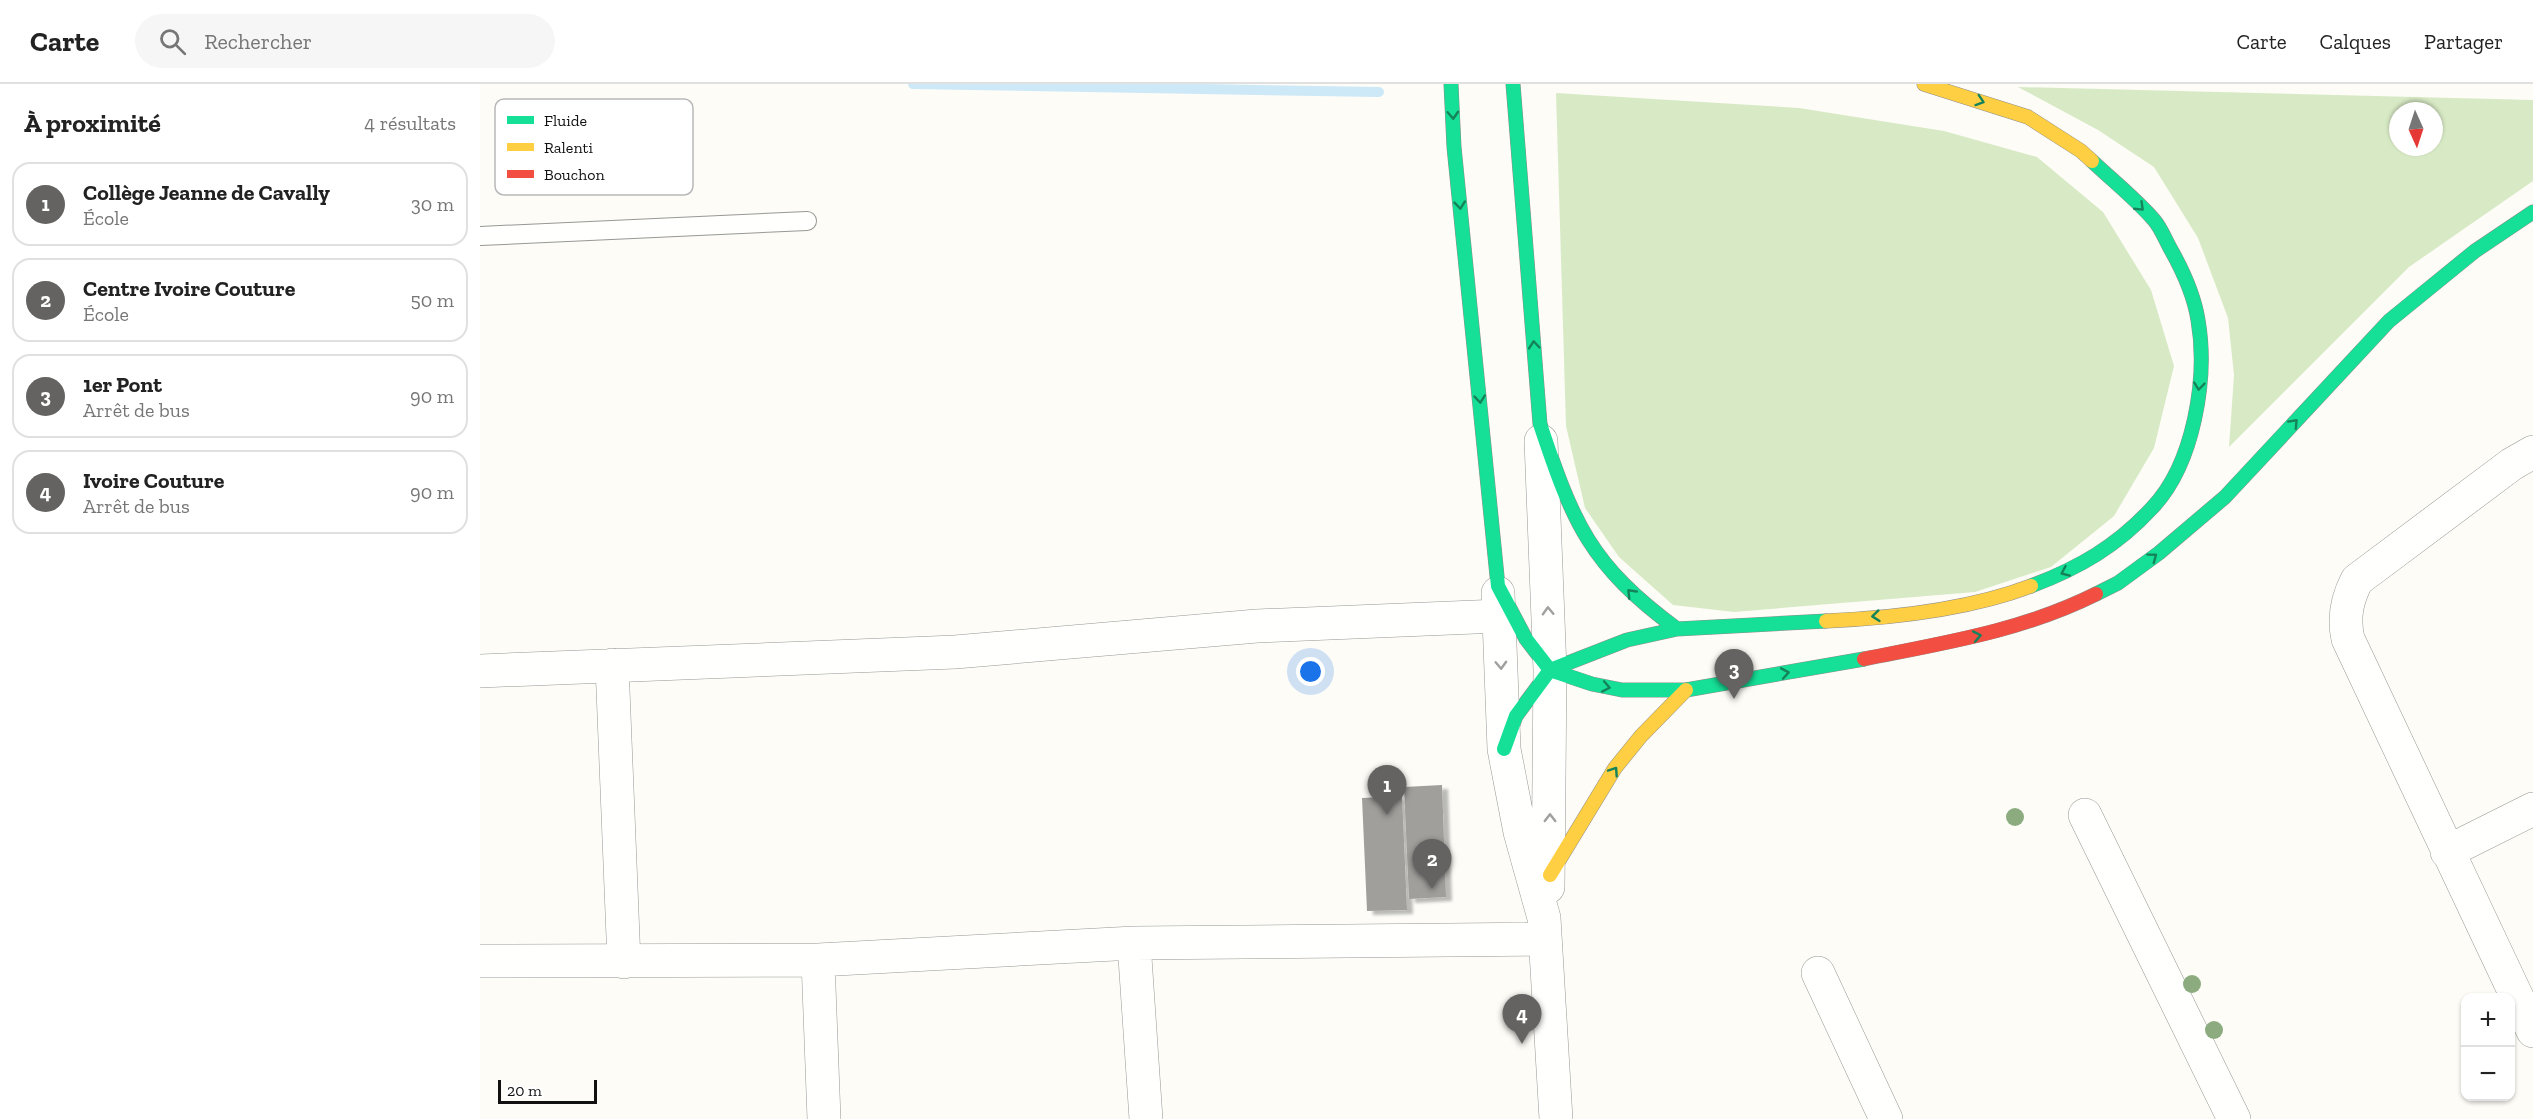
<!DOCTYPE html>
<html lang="fr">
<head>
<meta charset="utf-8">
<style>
	:root { --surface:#fff; --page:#f6f6f6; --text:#222; --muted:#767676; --line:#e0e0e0; --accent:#646362 }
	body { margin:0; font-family:"Zilla Slab",serif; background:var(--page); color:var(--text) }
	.controls { position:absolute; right:18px; bottom:18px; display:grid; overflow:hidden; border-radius:12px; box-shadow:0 2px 4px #0004 }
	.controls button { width:54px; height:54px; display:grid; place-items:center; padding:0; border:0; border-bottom:2px solid var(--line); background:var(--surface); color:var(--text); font:30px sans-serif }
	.compass { position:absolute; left:1909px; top:18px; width:54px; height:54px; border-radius:50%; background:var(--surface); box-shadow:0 2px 4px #0004; rotate:177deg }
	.scale { position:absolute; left:18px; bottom:15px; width:99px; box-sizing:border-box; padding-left:6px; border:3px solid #111; border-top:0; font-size:16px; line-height:21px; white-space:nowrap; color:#111; -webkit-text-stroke:4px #fff; paint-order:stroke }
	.you { position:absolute; left:831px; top:588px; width:21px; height:21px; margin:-15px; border:4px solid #fff; border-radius:50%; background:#1a73e8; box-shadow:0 0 0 9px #1a73e833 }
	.badge { display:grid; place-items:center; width:39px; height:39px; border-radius:50%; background:var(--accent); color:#fff; font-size:20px; font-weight:700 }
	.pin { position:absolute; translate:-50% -50px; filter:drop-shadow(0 2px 3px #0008) }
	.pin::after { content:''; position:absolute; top:32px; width:21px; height:18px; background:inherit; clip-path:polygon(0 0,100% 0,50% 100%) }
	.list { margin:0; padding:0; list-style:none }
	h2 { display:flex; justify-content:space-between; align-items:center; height:78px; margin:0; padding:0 24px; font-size:26px }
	h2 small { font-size:20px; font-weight:400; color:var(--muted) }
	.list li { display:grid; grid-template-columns:39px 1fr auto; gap:18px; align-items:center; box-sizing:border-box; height:84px; margin:0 12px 12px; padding:0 12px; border:2px solid var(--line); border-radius:18px }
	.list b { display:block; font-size:22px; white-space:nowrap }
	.list p { margin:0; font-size:20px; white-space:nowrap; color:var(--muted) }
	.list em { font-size:20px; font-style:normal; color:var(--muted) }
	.icon { flex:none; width:33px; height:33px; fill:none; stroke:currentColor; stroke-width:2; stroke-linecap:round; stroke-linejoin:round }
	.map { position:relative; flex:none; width:2053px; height:1035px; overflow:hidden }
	header { display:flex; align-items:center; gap:36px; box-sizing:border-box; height:84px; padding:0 30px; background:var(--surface); border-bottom:2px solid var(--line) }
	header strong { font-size:28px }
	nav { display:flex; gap:33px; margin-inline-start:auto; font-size:21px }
	.search { width:420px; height:54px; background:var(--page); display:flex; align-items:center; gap:15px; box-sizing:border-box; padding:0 21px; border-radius:33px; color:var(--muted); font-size:22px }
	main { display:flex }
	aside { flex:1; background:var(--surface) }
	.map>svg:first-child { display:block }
</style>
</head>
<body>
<header>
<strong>Carte</strong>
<div class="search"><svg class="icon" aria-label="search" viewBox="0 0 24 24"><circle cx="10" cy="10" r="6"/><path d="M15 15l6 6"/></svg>Rechercher</div>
<nav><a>Carte</a><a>Calques</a><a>Partager</a></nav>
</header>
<main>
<aside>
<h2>À proximité<small>4 résultats</small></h2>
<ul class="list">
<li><span class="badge">1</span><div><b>Collège Jeanne de Cavally</b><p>École</p></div><em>30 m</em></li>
<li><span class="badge">2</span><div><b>Centre Ivoire Couture</b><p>École</p></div><em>50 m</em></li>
<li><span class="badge">3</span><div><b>1er Pont</b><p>Arrêt de bus</p></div><em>90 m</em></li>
<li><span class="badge">4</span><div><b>Ivoire Couture</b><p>Arrêt de bus</p></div><em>90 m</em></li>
</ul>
</aside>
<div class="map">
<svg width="2053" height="1035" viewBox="0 0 2053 1035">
	<defs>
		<filter id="shadow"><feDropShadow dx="6" dy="4" stdDeviation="1.5" flood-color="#0004"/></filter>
	</defs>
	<rect width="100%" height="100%" fill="#fdfcf7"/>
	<path fill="#d8eac5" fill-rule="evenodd" d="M1538,3L2053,16V97L1929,183L1749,363L1754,291L1748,234L1718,154L1674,83L1618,46ZM1918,27H1954V63H1918Z
		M1076,9L1319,24L1464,47L1557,73L1623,128L1671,206L1694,282L1674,364L1634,432L1571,483L1495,508L1254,528L1193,521L1139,473L1105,424L1086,342Z"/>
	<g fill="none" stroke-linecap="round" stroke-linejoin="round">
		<path stroke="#cde8f7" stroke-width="10" d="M433,0L899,8"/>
	</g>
	<path fill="#a19f9c" filter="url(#shadow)" d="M962,701L966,813L929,815L924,703Z
		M922,712L927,826L887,827L882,714Z"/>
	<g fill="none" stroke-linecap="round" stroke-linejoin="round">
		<defs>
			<path id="lane" d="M0,152L327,137"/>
			<path id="street" d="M1061,357L1070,586L1068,803
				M2053,368L2032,380L1877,496C1867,515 1863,533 1868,555L2053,947
				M1018,509L1024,665L1040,748L1064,834L1076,1035
				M132,581L144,878
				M0,587L475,568L777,542L1019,532
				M1605,731L1754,1035
				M1967,768L2053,725
				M654,859L666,1035
				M338,876L344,1035
				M0,877L338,876L654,859L1065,855
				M1338,889L1406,1035"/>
			<path id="fast" d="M971,0L974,63L1018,502
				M1033,0L1060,340
				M1060,340C1093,439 1110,481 1197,545
				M1018,502L1046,555L1070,586L1112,600L1142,606H1206L1384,575
				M1551,502C1599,484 1637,462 1672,424C1714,380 1728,294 1718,236C1714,211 1702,185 1690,164C1685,155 1681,144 1674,136C1656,115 1632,96 1612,77
				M1616,510L1638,499L1679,469L1745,413L1909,237L1995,167L2053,128
				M1024,665L1036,632L1070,586L1147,556L1197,545L1346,537"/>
			<path id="slow" d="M1444,0L1548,33L1601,67L1612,77
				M1346,537C1413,534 1488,526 1551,502
				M1070,791L1135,684L1161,652L1206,606"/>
			<path id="jam" d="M1384,575C1463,559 1542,547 1616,510"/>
		</defs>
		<use href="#lane" stroke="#979795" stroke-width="20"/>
		<use href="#street" stroke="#979795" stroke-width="34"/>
		<use href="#fast" stroke="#8e8d8b" stroke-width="15"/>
		<use href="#slow" stroke="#8e8d8b" stroke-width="15"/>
		<use href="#jam" stroke="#8e8d8b" stroke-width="15"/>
		<use href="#lane" stroke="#fffffe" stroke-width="18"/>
		<use href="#street" stroke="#fffffe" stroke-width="33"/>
		<use href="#fast" stroke="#16e098" stroke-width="14"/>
		<use href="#slow" stroke="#ffcf43" stroke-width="14"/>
		<use href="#jam" stroke="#f24e42" stroke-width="14"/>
	</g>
	<g fill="#8cac80">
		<circle cx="1535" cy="733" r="9"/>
		<circle cx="1712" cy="900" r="9"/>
		<circle cx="1734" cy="946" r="9"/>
	</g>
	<defs><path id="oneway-chevron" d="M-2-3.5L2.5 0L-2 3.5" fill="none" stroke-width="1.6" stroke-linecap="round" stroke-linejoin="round" transform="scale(1.5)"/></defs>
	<g stroke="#14835b">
		<use href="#oneway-chevron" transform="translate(1500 17) rotate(18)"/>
		<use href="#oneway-chevron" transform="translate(973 31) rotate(87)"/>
		<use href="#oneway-chevron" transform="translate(980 121) rotate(84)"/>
		<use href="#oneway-chevron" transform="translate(1660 123) rotate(44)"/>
		<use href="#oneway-chevron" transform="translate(1054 261) rotate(-95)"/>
		<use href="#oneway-chevron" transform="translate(1719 302) rotate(96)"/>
		<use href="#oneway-chevron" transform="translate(1000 315) rotate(84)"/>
		<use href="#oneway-chevron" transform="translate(1814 339) rotate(-47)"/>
		<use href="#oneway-chevron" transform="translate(1673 473) rotate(-37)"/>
		<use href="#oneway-chevron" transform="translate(1585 488) rotate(156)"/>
		<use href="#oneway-chevron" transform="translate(1151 509) rotate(-134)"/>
		<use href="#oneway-chevron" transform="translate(1396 532) rotate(174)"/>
		<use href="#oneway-chevron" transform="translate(1497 552) rotate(-11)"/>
		<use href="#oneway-chevron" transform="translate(1305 589) rotate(-10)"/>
		<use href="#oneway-chevron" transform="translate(1126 603) rotate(11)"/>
		<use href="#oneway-chevron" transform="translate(1134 687) rotate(-56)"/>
	</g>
	<g stroke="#a0a09f">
		<use href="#oneway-chevron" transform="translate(1068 527) rotate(-92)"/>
		<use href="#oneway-chevron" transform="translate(1021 581) rotate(88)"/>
		<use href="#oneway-chevron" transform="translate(1070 734) rotate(-90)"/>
	</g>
	<rect x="15" y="15" width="198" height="96" rx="9" fill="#fff" stroke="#b8b8b8" stroke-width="1.5"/>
	<rect x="27" y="32" width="27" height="8" fill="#16e098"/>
	<rect x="27" y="59" width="27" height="8" fill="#ffcf43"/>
	<rect x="27" y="86" width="27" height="8" fill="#f24e42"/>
	<g font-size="16" fill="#111">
		<text x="64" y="42">Fluide</text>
		<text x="64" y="69">Ralenti</text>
		<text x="64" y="96">Bouchon</text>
	</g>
</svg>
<div class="controls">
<button>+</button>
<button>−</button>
</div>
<svg class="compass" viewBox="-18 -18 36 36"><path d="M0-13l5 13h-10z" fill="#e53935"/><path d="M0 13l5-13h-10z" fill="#767676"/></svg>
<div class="scale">20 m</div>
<div class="you"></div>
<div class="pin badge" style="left:907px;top:731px">1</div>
<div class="pin badge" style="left:952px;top:805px">2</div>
<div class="pin badge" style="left:1254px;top:615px">3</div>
<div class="pin badge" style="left:1042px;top:960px">4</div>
</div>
</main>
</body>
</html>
